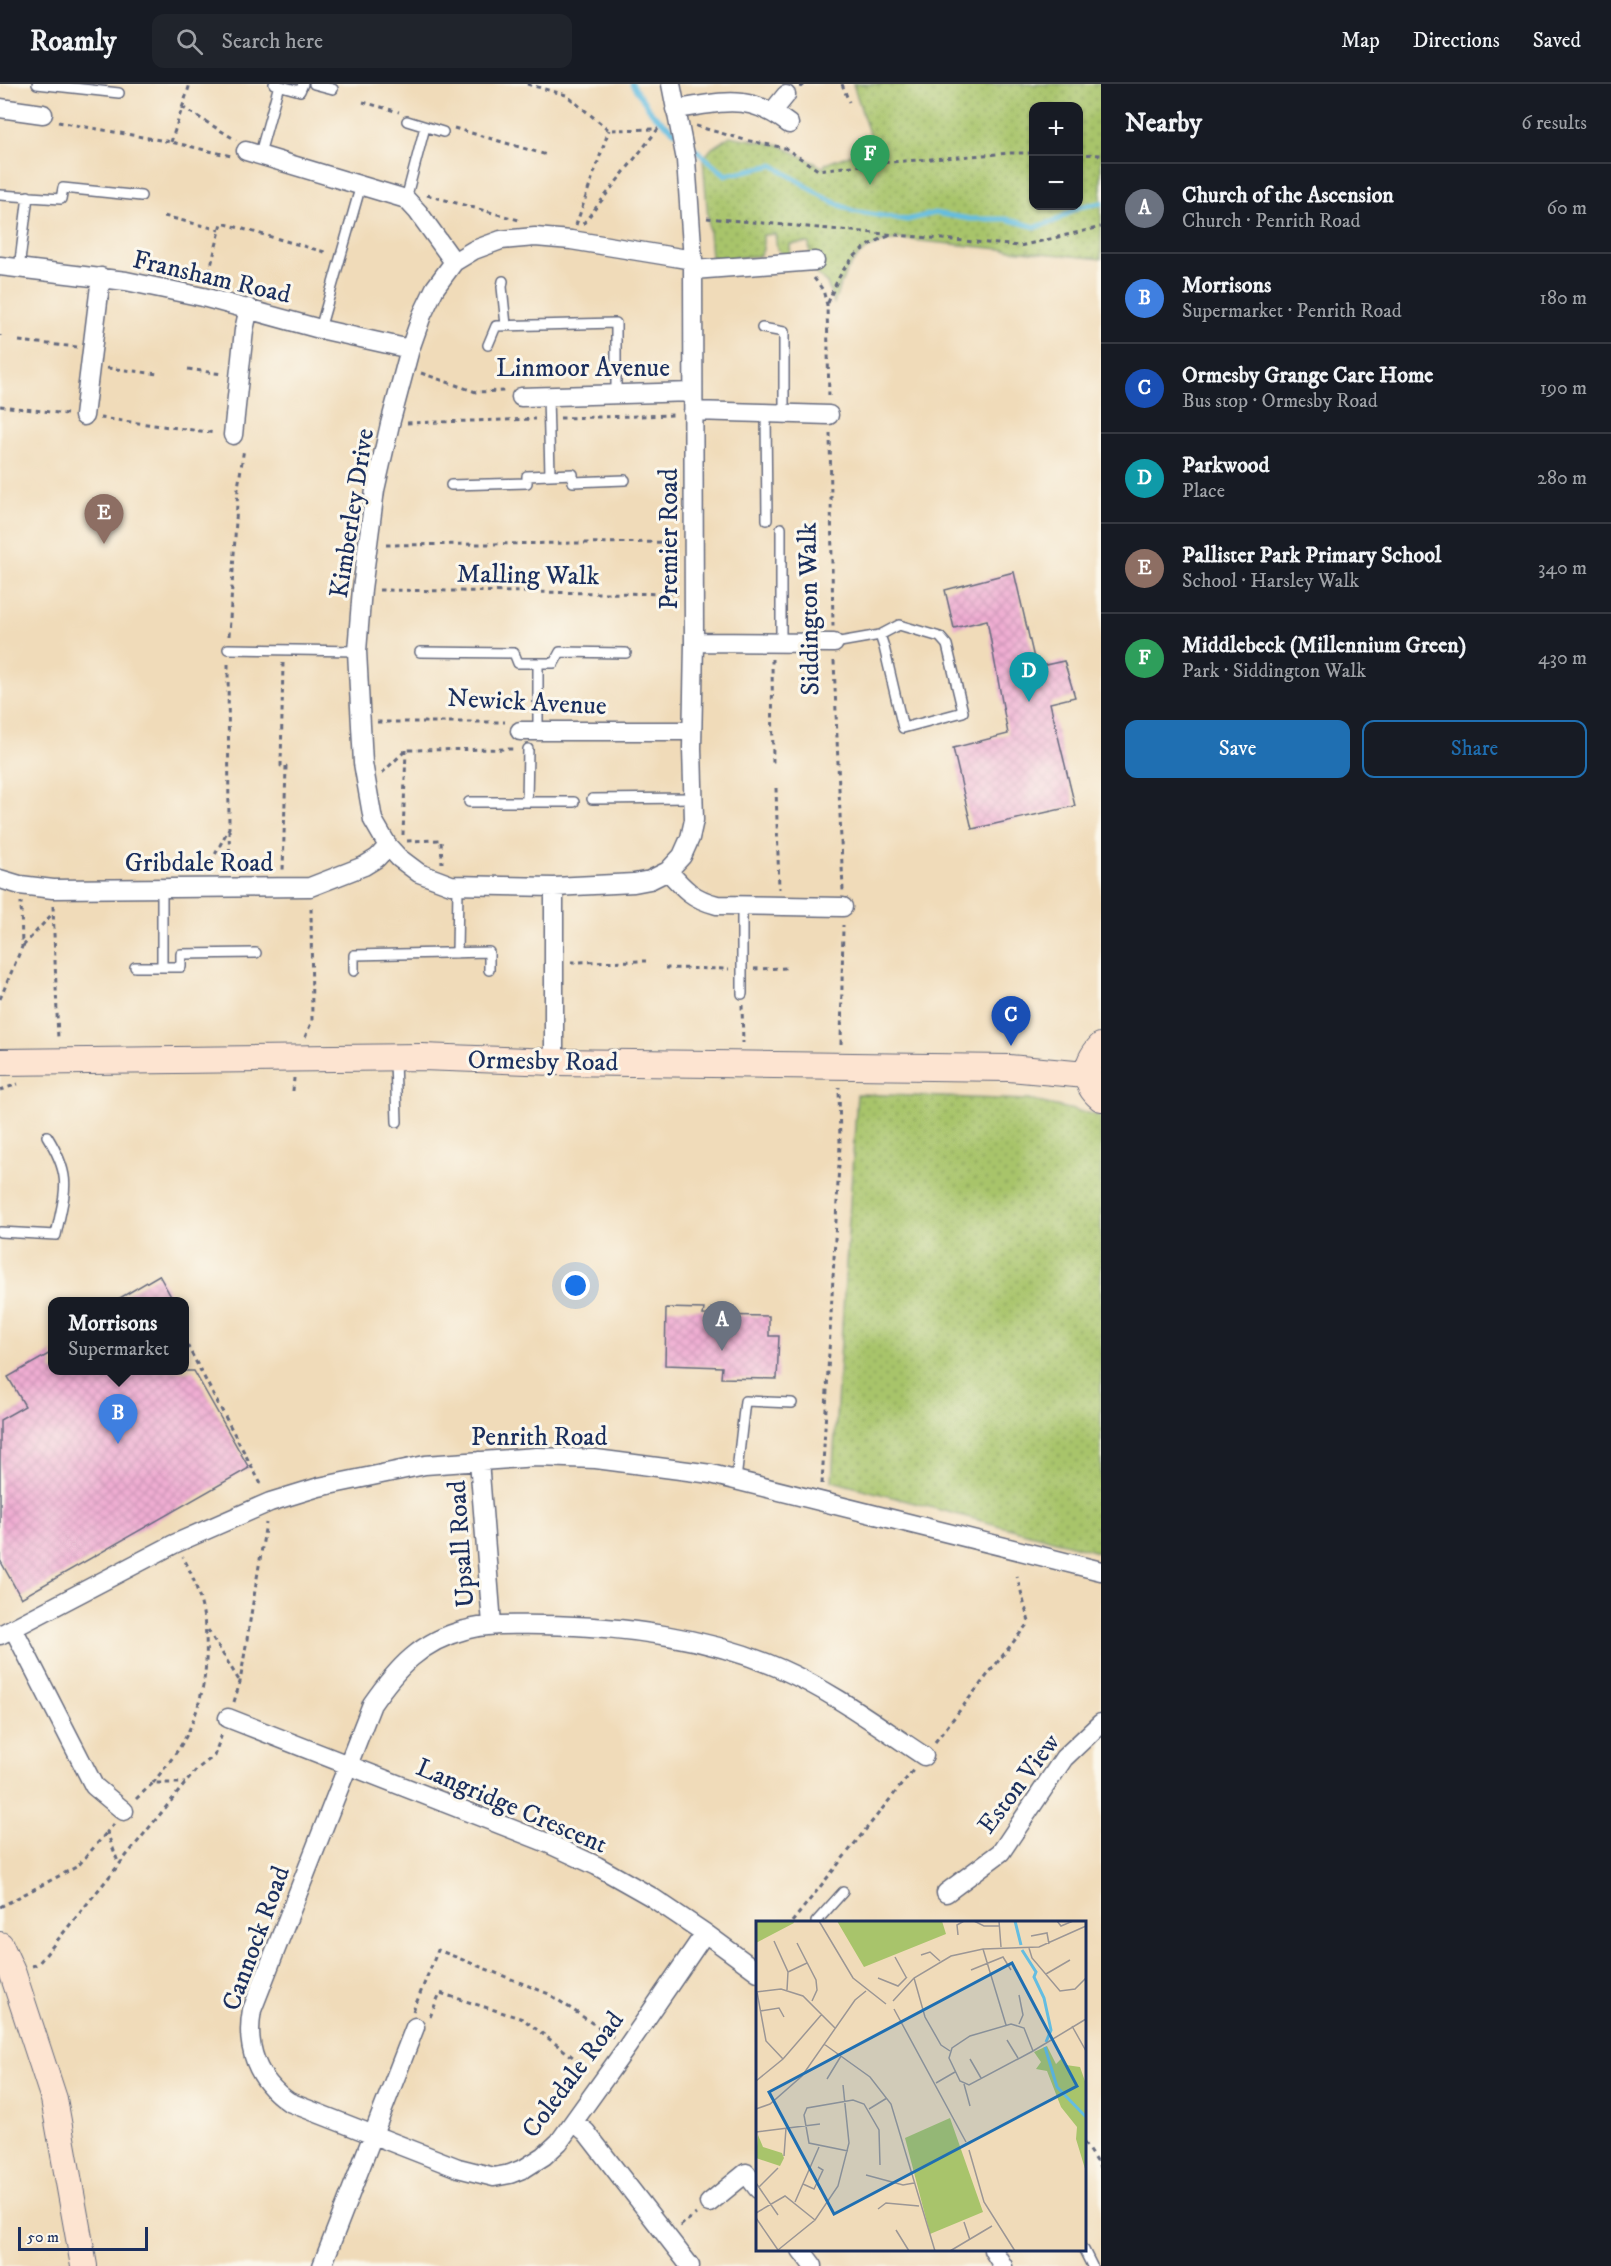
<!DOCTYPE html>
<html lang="en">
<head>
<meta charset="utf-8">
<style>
	:root { --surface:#171b24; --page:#20242c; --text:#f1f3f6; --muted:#9ea1a6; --line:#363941; --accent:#1f6fb2 }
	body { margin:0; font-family:"IM FELL DW Pica",serif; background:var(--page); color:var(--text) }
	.controls { position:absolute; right:18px; top:18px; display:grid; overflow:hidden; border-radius:12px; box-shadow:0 2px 4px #0004 }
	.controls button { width:54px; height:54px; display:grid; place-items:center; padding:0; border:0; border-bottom:2px solid var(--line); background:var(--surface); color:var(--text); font:30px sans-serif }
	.scale { position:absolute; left:18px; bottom:15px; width:130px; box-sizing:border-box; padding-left:6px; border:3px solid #1b2f5e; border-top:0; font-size:16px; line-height:21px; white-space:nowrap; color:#1b2f5e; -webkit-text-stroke:4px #fbf7ec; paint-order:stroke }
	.you { position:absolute; left:576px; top:1202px; width:21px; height:21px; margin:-15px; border:4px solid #fff; border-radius:50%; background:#1a73e8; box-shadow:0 0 0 9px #1a73e833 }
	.badge { display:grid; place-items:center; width:39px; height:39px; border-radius:50%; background:var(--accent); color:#fff; font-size:20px; font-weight:700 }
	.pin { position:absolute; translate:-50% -50px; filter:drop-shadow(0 2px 3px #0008) }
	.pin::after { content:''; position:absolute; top:32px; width:21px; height:18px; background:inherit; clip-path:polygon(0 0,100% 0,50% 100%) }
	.popup { position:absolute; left:48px; top:1213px; width:141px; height:78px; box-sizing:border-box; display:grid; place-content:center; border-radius:12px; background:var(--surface); filter:drop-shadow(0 2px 4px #0005); font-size:20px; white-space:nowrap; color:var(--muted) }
	.popup b { font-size:22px; color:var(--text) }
	.popup::after { content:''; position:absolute; left:50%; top:100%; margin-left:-12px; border:12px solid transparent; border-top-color:var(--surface) }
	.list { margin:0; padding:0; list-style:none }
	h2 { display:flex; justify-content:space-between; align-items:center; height:78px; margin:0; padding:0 24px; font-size:26px }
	h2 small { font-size:20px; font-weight:400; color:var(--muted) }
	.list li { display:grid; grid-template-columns:39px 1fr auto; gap:18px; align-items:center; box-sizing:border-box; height:90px; padding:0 24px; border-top:2px solid var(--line) }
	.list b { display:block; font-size:22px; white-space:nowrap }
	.list p { margin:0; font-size:20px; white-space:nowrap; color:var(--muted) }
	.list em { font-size:20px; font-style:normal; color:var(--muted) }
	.actions { display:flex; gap:12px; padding:18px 24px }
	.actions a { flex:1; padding:14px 0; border:2px solid var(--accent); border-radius:12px; text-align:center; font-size:21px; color:var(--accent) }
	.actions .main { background:var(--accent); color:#fff }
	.icon { flex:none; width:33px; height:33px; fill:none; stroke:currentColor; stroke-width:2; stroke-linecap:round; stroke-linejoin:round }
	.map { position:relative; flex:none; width:1101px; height:2182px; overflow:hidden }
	header { display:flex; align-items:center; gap:36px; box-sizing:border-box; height:84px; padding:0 30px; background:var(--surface); border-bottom:2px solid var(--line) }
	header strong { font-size:28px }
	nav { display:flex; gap:33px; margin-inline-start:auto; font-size:21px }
	.search { width:420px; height:54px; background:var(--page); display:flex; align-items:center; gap:15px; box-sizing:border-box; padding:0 21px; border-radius:12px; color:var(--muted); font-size:22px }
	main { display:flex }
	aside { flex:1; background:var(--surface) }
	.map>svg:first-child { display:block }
</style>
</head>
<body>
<header>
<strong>Roamly</strong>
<div class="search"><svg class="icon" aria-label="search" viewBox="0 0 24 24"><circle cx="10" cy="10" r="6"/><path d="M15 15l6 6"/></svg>Search here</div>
<nav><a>Map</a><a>Directions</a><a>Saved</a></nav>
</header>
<main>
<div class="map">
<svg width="1101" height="2182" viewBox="0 0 1101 2182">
	<defs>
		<pattern id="park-dots" width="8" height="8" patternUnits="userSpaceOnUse" patternTransform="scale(1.5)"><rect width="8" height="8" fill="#a8c46b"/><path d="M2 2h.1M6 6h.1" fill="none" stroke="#88a05b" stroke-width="1.8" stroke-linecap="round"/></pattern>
		<pattern id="building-cross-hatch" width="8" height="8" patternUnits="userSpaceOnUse" patternTransform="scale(1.5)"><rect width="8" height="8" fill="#efadd2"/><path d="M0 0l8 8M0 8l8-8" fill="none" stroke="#cc95b7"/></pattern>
	</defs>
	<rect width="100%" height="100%" fill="#fbf7ec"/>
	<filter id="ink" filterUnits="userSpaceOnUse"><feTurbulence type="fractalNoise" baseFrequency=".0167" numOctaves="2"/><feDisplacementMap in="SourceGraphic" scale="12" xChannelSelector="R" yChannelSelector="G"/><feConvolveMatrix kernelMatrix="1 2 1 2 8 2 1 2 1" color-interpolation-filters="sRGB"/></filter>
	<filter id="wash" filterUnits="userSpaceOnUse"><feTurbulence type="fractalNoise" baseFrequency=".008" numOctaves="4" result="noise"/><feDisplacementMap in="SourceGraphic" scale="24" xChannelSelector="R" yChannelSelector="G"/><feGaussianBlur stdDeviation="1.35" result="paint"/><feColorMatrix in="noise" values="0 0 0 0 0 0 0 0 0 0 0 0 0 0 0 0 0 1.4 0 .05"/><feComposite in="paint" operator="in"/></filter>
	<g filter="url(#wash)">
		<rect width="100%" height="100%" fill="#f0dbb9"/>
		<path fill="url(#park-dots)" stroke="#627a64" stroke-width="1.5" fill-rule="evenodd" d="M853,0H1101V175L901,155C860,158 845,182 834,219L827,199L812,185L822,184L821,171L810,172L809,159L790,160L791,173L782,170L777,165L775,150L763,151V166L759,172L718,175L711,172L703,75L712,64L730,52L780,61L824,84L825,80L873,62ZM1034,22H1078V122H1034Z
			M857,1010L1029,1016L1101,1032V1469L832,1397Z"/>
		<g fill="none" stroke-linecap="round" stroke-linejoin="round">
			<path stroke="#64bde1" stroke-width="5" d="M632,0L652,29L675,48
				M689,60L726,91L773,81L827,115L853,127L907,136L935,129L970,135H1006L1036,143L1055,137L1079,123L1101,119"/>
		</g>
		<g id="blocks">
			<path fill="url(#building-cross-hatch)" d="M1014,488L1036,583L1064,577L1075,613L1050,619L1075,722L972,745L953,664L1008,650L987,536L954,544L945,506Z
				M159,1191L174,1218H113Z
				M666,1224L704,1225L703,1231L769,1232V1252H779L777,1295L721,1294L722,1283L665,1281Z
				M52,1268V1287H194L249,1384L21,1514L0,1476V1336L25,1322L8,1293Z"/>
		</g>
	</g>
	<g filter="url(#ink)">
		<use href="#blocks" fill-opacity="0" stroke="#666b7e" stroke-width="1.5"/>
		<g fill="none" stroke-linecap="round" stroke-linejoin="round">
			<defs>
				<path id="lane" d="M37,0L119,9
					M274,0L300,7L303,0
					M314,0L333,5
					M407,37L443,48
					M259,73L279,1
					M0,111L61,115L63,104L141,112
					M406,115L425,43
					M19,185L28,112
					M503,197L502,203L506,241
					M762,244L784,248V329
					M320,245L361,101
					M488,261L496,242L616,239V310
					M548,312L550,391
					M766,330L767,436
					M451,401L527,399V392L573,390V398L625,396
					M781,444V558
					M834,559L880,551L899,541L940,553L947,561L963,628L903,644L884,563L880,551
					M228,565L357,567
					M420,568L514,569L518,579H554L560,568L626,569
					M538,579V647
					M592,715L693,714
					M469,718H574
					M527,718L528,665
					M162,804V882
					M742,821V910
					M457,869L458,802
					M135,883H181V870L256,869
					M354,887V871L489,868V886
					M395,976L397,1038
					M0,1148L56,1151C65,1106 73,1094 47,1052
					M736,1396L745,1317L792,1319
					M816,1838L843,1808
					M1084,2166L1092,2182"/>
				<path id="street" d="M671,0L686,76L693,176L694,558L692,664L694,736L690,754L682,772L668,787L650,796L634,799L554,803L451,801L419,789L399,774L388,762L373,736L363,679L357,567L362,505L375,406L390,340L410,265L422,231L435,204L454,178L474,166L501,156L535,153L571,156L693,176
					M0,24L43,30
					M675,25C722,19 748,8 789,40
					M773,27L786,11
					M246,67L406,115L418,128L454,178
					M0,182L126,197L203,213L320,245L410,265
					M693,186L815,177
					M521,313L693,308
					M693,327L829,331
					M84,332L101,193
					M233,351L244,246L249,224
					M694,558L834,559
					M520,647H692
					M668,787C684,805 693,815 717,821L843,823
					M0,795L20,801L53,805L310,803L364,782L377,774L388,762
					M554,978V803
					M479,1377L492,1540
					M13,1544L94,1702L124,1727
					M0,1551L174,1460L270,1418L319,1403L425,1381L537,1373L596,1375L711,1390L1101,1487
					M228,1634L545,1758L597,1782L650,1812L705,1849L758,1888
					M946,1809L1001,1768L1064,1674L1101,1639
					M705,1849L627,1963L559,2058L544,2072L525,2084L510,2090L494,2093L458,2084L289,2018C257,1996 245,1963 252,1926L372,1620C397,1584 421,1557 465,1546C490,1539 516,1541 541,1541C623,1542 706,1552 781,1585C833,1608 877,1641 924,1672
					M574,2038L586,2048L690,2182
					M709,2119L746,2089L758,2105
					M801,2166L813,2182
					M993,2166L1003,2182
					M322,2182L415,1943"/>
				<path id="secondary" d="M1101,962C1085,979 1082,999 1101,1014
					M0,978L422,973L554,978L1009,984L1086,991
					M0,1861L13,1890L54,2015L84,2182"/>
			</defs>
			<use href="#lane" stroke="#666b7e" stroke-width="12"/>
			<use href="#street" stroke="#666b7e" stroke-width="21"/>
			<use href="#secondary" stroke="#666b7e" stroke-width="28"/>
			<path stroke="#666b7e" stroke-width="3" stroke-dasharray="4.5 4.5" stroke-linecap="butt" d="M527,0L566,11L609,46L658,45
				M842,0L849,18
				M800,3L807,0
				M363,18L399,28
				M182,23L236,56
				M58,38L171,58L231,72
				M696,42L745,56L785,64L818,86L878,79L1011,69H1034
				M454,44L547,71
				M171,58L190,0
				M1078,70L1101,71
				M427,111L519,136
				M164,132L220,146
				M707,134L1020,162L1101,143
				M583,140L658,45
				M576,141L609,46
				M814,194L823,206L827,221L829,315
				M207,197L222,139L328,169
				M828,219C841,183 854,164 892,151
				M0,252V251
				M19,257L77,263
				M107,284L159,290
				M188,285L222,290
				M421,289L476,308L504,307
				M0,322L67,330
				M100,334L216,349
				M560,334L676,331
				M407,339L535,335
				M830,349L833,543
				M386,461L676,458
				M379,506L678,510
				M229,552L238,404L244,364
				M772,575L773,682
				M834,577L843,807
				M283,579L281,682H286L283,787
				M377,638H505
				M382,689L406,666L516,665
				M776,704L779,805
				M229,746L230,787
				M403,751L406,666
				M407,757L441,756L442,779
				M207,786L229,744L228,576
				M53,822L58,956
				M23,862L53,829
				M571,878L646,877
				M665,884L729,885
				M754,885L786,884
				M0,915L22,863L21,818
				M742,921L743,959
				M305,953L312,937L311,821
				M841,960L843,841
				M0,1006L18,1000
				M293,1007L294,994
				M187,1261L262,1402
				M822,1400L840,1061L839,1003
				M208,1546L240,1598
				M234,1618L240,1598L266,1439
				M935,1658L1029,1538L1017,1492
				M153,1699C165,1683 181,1665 189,1646C214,1591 212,1526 183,1473
				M136,1715L153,1699H185
				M114,1740L107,1748L118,1778
				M0,1823L78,1782L107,1748
				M792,1838L914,1685
				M32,1882L38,1880L197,1685L214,1672L222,1650
				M413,1927L438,1866L549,1910L613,1953
				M430,1933L440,1909L523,1935L590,1986
				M1084,2059L1101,2085
				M680,2142L696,2130"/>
			<use href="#lane" stroke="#fff" stroke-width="9"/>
			<use href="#street" stroke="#fff" stroke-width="18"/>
			<use href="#secondary" stroke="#fde4d1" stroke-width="26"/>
		</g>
	</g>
	<g text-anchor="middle" stroke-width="6" stroke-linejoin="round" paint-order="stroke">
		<g font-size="26" fill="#1b2f5e" stroke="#fbf7ec">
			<text transform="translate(212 192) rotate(13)" y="9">Fransham Road</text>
			<text x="583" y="292">Linmoor Avenue</text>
			<text transform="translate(351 429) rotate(-81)" y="9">Kimberley Drive</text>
			<text transform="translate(668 455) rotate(-90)" y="9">Premier Road</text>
			<text transform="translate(528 490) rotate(1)" y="9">Malling Walk</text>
			<text transform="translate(808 525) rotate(-91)" y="9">Siddington Walk</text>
			<text transform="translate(527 617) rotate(3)" y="9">Newick Avenue</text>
			<text x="199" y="787">Gribdale Road</text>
			<text transform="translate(543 976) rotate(1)" y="9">Ormesby Road</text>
			<text x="539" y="1361">Penrith Road</text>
			<text transform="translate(460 1460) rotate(-94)" y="9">Upsall Road</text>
			<text transform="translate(1018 1699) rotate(-53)" y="9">Eston View</text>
			<text transform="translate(512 1721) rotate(23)" y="9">Langridge Crescent</text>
			<text transform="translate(255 1854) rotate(-70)" y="9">Cannock Road</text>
			<text transform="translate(572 1990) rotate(-53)" y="9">Coledale Road</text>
		</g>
	</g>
	<g transform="translate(756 1837)">
		<rect width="330" height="330" fill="#f0dbb9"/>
		<path d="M2,214L7,226L26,232L28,237L24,245L0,237Z" fill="#a8c46b"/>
		<path d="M0,0H37L38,2L0,22ZM81,0H186L190,13L108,46ZM291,125L300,143L306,137L310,144L324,146L330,163V251L320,218L321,206L305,186L291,150L280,148L285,141L278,131ZM194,197L227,291L174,313L149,217Z" fill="#a8c46b"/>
		<path fill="none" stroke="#64bde1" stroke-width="3" d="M259,0L265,24M266,29L280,51L278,56L288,77L295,109L290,121M289,126L301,166L330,196"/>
		<path fill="none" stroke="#9b9695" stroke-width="1.5" d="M63,0L97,57L130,83M218,0L228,5H244M243,0L245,26M301,0L305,5L317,0M202,14L201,4L208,0M275,15L291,12L293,23M18,20L32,51L31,69M41,22L60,59L61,69L56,80M273,27L276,37L304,70L319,68L330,57M227,28L250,104M165,34L174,31L184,40M139,36L150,56M215,49L247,36L255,49M32,51L51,42M290,53L314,39M122,57L142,65L151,56M158,57L169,96L185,124L194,130M0,71L25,68L47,75L79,107M1,71L10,120L27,138M263,74L267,94L263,103M137,80L158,57L195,35L227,28L283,26L330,5M138,88L210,221M4,90L23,87L28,96M316,105L330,130M251,119L262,137M68,123L114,156L135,183L179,330M277,130L268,107L255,103L214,115L196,127L193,137L204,160L213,164L277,130L330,98M214,138L225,157M71,158L85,135M0,160L27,138L66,93M180,162L199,151M208,163L214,185M0,188L14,183L46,155L99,79L110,70M113,188L131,177M0,211L64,203M213,229L228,281L259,330M92,230L53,222L48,194L51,187L97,179L108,183L123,209L124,244M28,235L30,207M110,254L147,264L158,262M0,262L22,294M47,263L58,268L67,249L62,246M3,266L22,247M39,281L63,226M122,288L130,282L163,285M0,292L29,275L59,299M0,297L22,329M208,301L214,319M140,309L153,330M22,329L59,299L82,265L93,222L87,164M194,330L236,305"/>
		<path fill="#1f6fb2" fill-opacity="0.15" stroke="#1f6fb2" stroke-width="3" d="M256,42L321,165L78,293L13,171Z"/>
		<rect width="330" height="330" fill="none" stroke="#1b2f5e" stroke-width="3"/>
	</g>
</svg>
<div class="controls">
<button>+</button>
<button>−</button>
</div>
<div class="scale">50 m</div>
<div class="you"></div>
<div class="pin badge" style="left:722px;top:1267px;background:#6b7280">A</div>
<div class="pin badge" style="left:118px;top:1360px;background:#3f7fe0">B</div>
<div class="popup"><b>Morrisons</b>Supermarket</div>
<div class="pin badge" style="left:1011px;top:962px;background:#1a4fb4">C</div>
<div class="pin badge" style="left:1029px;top:618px;background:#0f9aa8">D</div>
<div class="pin badge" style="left:104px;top:460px;background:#8d6e63">E</div>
<div class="pin badge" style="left:870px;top:101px;background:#2e9e5b">F</div>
</div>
<aside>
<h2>Nearby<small>6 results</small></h2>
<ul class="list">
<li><span class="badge" style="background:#6b7280">A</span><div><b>Church of the Ascension</b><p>Church · Penrith Road</p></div><em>60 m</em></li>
<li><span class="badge" style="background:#3f7fe0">B</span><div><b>Morrisons</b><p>Supermarket · Penrith Road</p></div><em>180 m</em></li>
<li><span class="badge" style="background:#1a4fb4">C</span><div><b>Ormesby Grange Care Home</b><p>Bus stop · Ormesby Road</p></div><em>190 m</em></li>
<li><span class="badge" style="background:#0f9aa8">D</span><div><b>Parkwood</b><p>Place</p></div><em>280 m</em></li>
<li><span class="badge" style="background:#8d6e63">E</span><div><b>Pallister Park Primary School</b><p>School · Harsley Walk</p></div><em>340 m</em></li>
<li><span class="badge" style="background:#2e9e5b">F</span><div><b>Middlebeck (Millennium Green)</b><p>Park · Siddington Walk</p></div><em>430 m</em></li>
</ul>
<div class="actions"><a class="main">Save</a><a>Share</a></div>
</aside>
</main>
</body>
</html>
